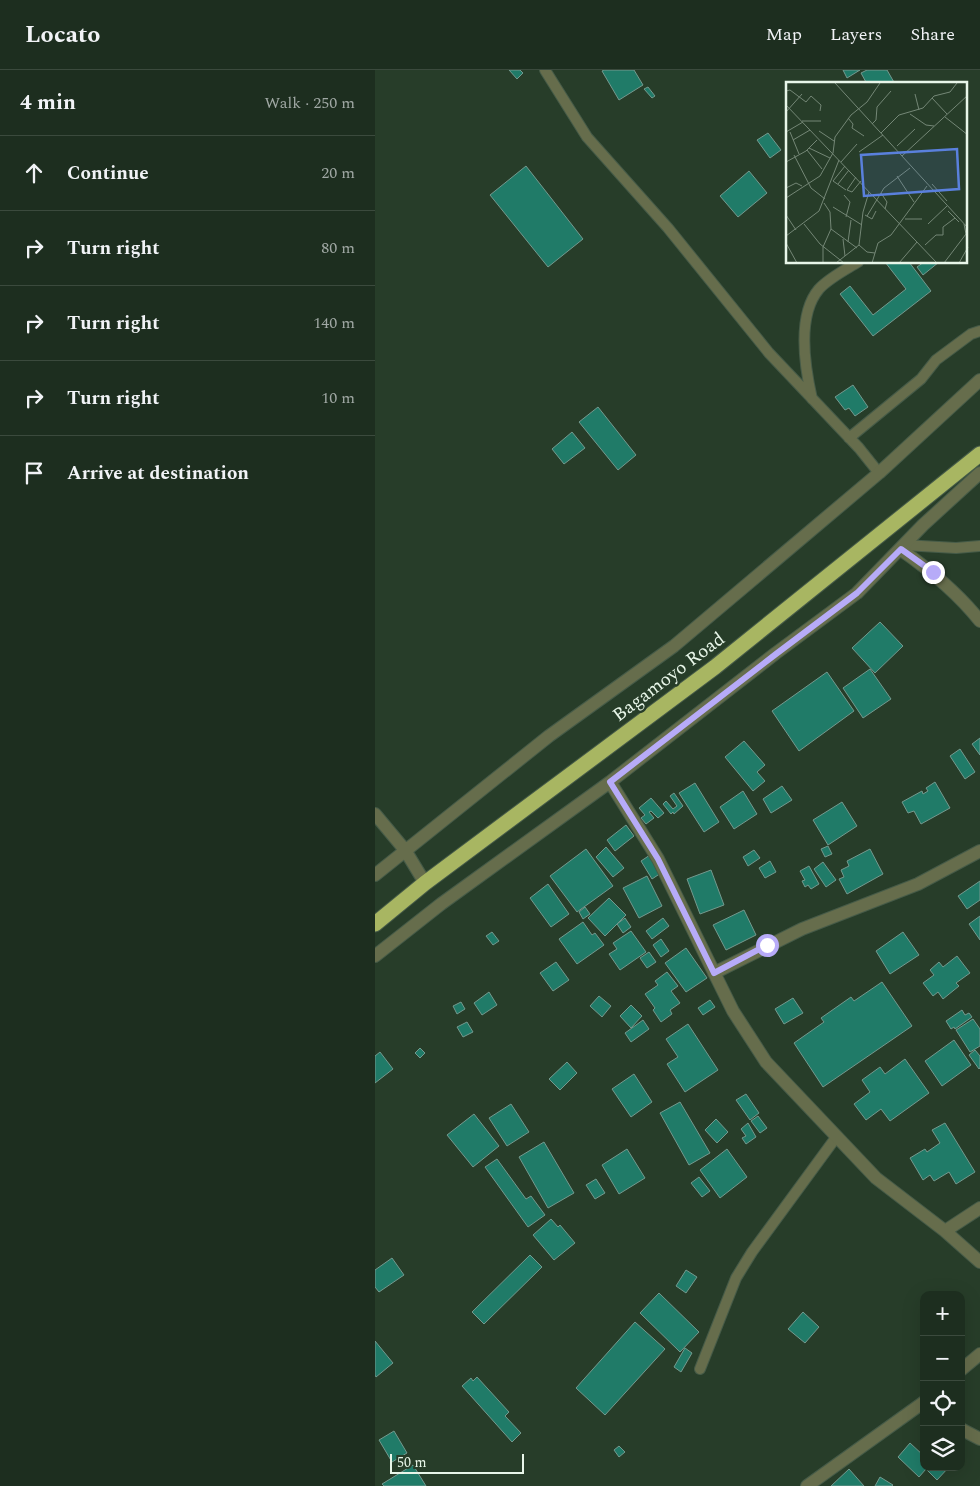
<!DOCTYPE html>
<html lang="en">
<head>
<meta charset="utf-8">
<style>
	:root { --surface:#1d2e1f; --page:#253628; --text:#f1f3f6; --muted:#a0a8a4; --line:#3b4a3d }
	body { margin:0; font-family:Spectral,serif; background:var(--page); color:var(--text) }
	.controls { position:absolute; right:15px; bottom:15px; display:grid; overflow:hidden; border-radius:10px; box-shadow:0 5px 20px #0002 }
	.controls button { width:45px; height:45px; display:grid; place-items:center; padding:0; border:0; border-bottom:1px solid var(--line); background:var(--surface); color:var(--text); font:25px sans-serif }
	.scale { position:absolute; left:15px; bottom:12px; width:134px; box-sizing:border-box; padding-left:5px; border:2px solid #e8f6e9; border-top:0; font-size:14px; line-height:18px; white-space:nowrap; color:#e8f6e9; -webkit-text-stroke:4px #273d29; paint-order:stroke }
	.stop { position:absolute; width:15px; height:15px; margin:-11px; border:4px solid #b7abf8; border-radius:50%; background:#fff }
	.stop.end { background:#b7abf8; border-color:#fff; box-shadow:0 1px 5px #0008 }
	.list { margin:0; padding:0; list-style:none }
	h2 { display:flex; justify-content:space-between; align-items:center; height:65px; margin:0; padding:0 20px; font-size:21px }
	h2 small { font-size:16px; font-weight:400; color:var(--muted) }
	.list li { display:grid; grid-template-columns:32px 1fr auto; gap:15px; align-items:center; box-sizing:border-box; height:75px; padding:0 20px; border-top:1px solid var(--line) }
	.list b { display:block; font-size:19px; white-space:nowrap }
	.list em { font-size:16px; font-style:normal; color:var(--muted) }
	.icon { flex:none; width:28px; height:28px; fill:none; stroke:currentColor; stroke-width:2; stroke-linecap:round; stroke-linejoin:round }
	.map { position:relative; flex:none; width:605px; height:1416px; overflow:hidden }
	header { display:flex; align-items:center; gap:30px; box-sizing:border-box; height:70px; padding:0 25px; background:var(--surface); border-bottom:1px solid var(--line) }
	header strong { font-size:24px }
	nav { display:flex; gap:28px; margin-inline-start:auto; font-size:18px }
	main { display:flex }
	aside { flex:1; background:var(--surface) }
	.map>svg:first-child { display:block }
</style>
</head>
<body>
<header>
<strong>Locato</strong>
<nav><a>Map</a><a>Layers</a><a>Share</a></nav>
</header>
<main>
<aside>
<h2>4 min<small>Walk · 250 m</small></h2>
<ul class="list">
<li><svg class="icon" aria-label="ahead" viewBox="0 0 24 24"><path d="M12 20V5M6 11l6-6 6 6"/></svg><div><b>Continue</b></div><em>20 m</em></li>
<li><svg class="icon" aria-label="right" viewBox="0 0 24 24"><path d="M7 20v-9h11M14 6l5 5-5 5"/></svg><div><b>Turn right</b></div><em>80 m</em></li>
<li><svg class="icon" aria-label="right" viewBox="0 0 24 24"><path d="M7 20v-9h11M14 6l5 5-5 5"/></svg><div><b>Turn right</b></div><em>140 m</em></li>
<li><svg class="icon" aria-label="right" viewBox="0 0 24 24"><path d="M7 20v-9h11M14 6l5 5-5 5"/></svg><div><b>Turn right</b></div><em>10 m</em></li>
<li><svg class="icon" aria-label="arrive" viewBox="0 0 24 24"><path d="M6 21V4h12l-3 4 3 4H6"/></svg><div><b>Arrive at destination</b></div></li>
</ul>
</aside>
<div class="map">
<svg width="605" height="1416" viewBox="0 0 605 1416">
	<rect width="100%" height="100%" fill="#273d29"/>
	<path fill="#207b68" stroke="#74998e" d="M134,0H145L148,3L142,9Z
		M229,0H259L268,15L244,30L227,1Z
		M468,0H485L472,8Z
		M492,0H512L520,14H492L486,3Z
		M273,17L280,26L277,28L269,19Z
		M393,63L406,80L395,88L382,70Z
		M151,96L208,169L173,197L115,125Z
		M374,101L392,123L363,147L345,126Z
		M510,192H534L556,221L498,266L465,224L475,216L498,245L531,219Z
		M549,192H564L548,205L542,197Z
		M478,315L493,337L480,346L474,338L470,340L460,327Z
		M223,337L261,385L243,400L204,352Z
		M197,362L210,378L189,394L177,379Z
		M505,552L528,576L500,603L477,578Z
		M495,599L516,629L488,648L468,618Z
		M452,602L479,641L424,681L397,641Z
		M605,668V685L597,674Z
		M369,671L390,695L382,702L390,711L378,721L350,687Z
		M585,679L600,702L590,709L575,686Z
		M560,712L575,738L546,754L539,741L533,743L527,732L547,721L548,724L553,721L551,718Z
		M320,713L344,752L329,762L304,723Z
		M407,716L417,730L396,743L388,729Z
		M368,721L382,744L359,759L345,737Z
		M299,723L308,736L299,744L298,742L296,744L288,734L291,731L298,739L302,736L295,726Z
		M276,728L289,743L283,748L276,741L274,742L279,748L271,754L266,748L270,745L264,738Z
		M467,732L482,756L453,775L438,750Z
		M251,755L259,766L240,781L232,770Z
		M453,776L457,784L450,787L446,779Z
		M231,777L249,798L238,807L221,787Z
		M211,779L238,816L202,842L175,806Z
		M495,779L508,804L472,824L464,809L469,807L466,800L474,796L472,791Z
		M379,780L385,788L373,796L368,787Z
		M275,785L286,803L277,809L266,791Z
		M395,791L401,802L390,808L384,798Z
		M448,792L461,810L451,817L439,799Z
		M434,796L444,814L436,819L433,815L430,817L427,811L430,810L425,801Z
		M336,800L349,835L325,844L312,809Z
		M272,806L287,836L264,848L248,818Z
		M605,811V830L592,839L583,826Z
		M173,814L194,844L176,857L155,828Z
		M234,828L251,845L230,866L213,848Z
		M210,837L215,844L208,849L204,842Z
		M369,840L381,865L351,880L338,855Z
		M605,846V870L594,854Z
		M250,848L256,857L248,863L242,854Z
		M288,848L294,856L277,869L271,861Z
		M208,852L217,865L220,863L229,875L202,894L184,869Z
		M256,861L271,882L245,900L234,884L242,879L238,873Z
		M117,862L124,871L118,875L111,866Z
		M528,862L544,885L515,904L501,881Z
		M286,869L294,881L286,887L278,875Z
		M311,878L332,908L311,922L290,893Z
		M274,882L281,892L272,898L265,888Z
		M582,886L595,903L581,913L584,916L568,929L563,922L558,926L548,913L559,905L555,900L564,892L568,897Z
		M181,892L194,910L178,921L165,903Z
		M292,902L303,916L296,921L305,933L295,940L297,944L286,952L278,940L280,938L270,924L283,915L280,911Z
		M507,912L537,956L448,1017L419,973L449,952L446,948L476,927L479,931Z
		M114,922L122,935L107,945L99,933Z
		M224,926L236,936L227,947L215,936Z
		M418,928L428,943L409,954L400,939Z
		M335,930L340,937L328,945L323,938Z
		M86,932L90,939L82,944L78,936Z
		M256,935L267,946L256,958L245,946Z
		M587,940L590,945L594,943L597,947L580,959L579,957L576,959L571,951Z
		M598,949L605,959V976L595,982L581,960Z
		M268,950L274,959L256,972L250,963Z
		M92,952L98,962L88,967L82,957Z
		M313,954L343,1000L310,1022L292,994L303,987L291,969Z
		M579,970L596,995L567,1016L550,991Z
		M45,978L50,983L45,988L40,983Z
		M600,980L605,986V998L604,999L594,985Z
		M5,982L18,999L0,1013V986Z
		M530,989L554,1023L515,1051L506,1039L491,1050L479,1034L495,1022L487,1010L505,997L510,1004Z
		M192,992L202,1003L185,1020L174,1009Z
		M259,1004L277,1032L256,1047L237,1019Z
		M371,1024L384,1043L375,1050L361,1030Z
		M305,1032L335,1083L314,1095L285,1043Z
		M136,1034L154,1062L132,1076L114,1048Z
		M99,1044L124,1076L98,1097L72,1065Z
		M383,1046L392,1058L385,1063L376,1051Z
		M341,1049L353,1062L342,1073L330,1060Z
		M373,1053L381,1067L371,1074L367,1068L371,1066L366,1059Z
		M570,1053L600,1102L581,1114L574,1102L559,1111L555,1105L548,1110L535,1088L550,1079L552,1082L565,1073L557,1060Z
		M169,1072L199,1123L173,1138L144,1087Z
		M252,1079L270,1108L244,1124L227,1095Z
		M352,1079L372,1107L345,1128L325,1100Z
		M122,1089L151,1129L156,1126L170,1145L153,1157L110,1097Z
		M324,1107L335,1121L327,1127L316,1113Z
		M221,1109L230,1123L220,1129L211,1115Z
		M176,1149L183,1157L185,1155L200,1173L179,1190L158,1165Z
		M155,1185L167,1197L109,1254L97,1242Z
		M17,1188L29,1205L4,1222L0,1217V1200Z
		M311,1200L322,1207L311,1223L301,1216Z
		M284,1223L324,1262L305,1282L265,1243Z
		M428,1242L444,1257L430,1273L413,1259Z
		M260,1252L290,1279L230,1345L201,1318Z
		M0,1271L18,1293L1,1307L0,1305Z
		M310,1278L317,1283L306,1302L299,1297Z
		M102,1307L134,1342L130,1346L146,1363L137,1372L87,1316L96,1308L98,1311Z
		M19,1361L32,1383L17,1392L4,1370Z
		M535,1373L549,1386V1397H574L562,1410L551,1399L544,1407L523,1387Z
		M244,1376L250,1382L244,1387L239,1380Z
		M38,1395L51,1416H9L7,1414Z
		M474,1399L489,1416H456Z
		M505,1407L518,1415L517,1416H500Z"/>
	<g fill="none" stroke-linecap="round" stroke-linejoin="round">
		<defs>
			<path id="lane" d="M170,0L212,67L293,158L394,283L484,378L504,403
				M437,329C430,298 421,246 444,219C454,208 470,200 483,192
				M474,368L546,309L561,290L596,264L605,261
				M529,475L581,478L605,476
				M325,1299L361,1208L377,1182L462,1066"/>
			<path id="street" d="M525,479C555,500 582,522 605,551
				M235,712L283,789L358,941L391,992L501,1108L570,1161L605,1192
				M0,744L30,780L50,813
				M0,805L174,666L299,576L504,403L605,310
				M0,886L66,834L235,712L401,583L482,523L548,455L605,403
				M339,903L427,859L543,814L605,781
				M570,1161L605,1138
				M586,1300L605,1284
				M586,1359L605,1369
				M432,1416L549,1332"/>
			<path id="highway" d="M0,854L50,813L340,597L605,384"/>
		</defs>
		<use href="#lane" stroke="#465b48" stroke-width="12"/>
		<use href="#street" stroke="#465b48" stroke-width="14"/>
		<use href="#highway" stroke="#465b48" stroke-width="17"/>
		<use href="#lane" stroke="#666d4c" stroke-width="10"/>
		<use href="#street" stroke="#666d4c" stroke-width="12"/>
		<use href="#highway" stroke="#a8b662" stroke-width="15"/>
	</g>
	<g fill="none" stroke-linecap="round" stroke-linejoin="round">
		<path stroke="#b7abf8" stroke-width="6" d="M392,875L339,903L283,789L235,712L401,584L482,523L526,479L558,502"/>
	</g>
	<g text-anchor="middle" stroke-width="5" stroke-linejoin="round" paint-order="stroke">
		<g font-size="19" fill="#e8f6e9" stroke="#273d29">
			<text transform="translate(293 606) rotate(-37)" y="7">Bagamoyo Road</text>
		</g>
	</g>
	<g transform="translate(411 12)">
		<rect width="181" height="181" fill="#273d29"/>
		<path fill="none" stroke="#748776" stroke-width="1" d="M49,1L182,146M0,9L4,8L20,20L25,14L35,23L34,29M129,12L133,28M146,16L161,32M0,23L151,181M0,30L16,12M124,32L140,43L148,44M159,35L182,53M62,36L67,42L66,46L78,54M16,39H35M86,42L90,38L91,25L105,9M33,49L48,59M0,50L17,40M4,50L13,72M95,51L113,33L137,26L148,14L164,10L171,1M7,58L24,48M111,64L129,47M23,66L44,76M21,68L36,87M73,70L97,53M8,73L25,106L39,117M116,74L182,13M0,80L20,69L31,58M55,80L71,62M111,94L128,120M70,95L61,108L66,110L75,99M47,99L59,84M47,99L60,108M52,102L63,88M146,102L161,119M0,106L10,101L16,104M95,111L101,120L99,127M58,113L64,120L60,135M0,116L34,94L47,71L49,55L65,33L81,20L94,1M47,125L76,143M162,129L173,140M0,133L10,148M79,133L86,137L90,129M81,134L98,106L124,86M119,137H136M18,142L34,162L58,181M142,142L161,124M45,147L71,166M0,154L33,129L53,78M57,157L59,174M62,160L65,138M0,161L11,181M73,163L81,170L89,171M139,163L150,153H157V145L169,136M37,181V165L45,147L44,130L38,121M50,181L73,163L77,130L83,110M86,181L92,161L105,153L141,104M113,181L131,160M158,181L180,152L178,142M173,181L182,165"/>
		<path fill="#5a80dd" fill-opacity="0.15" stroke="#5a80dd" stroke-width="2.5" d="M171,67L173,107L78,114L75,73Z"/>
		<rect width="181" height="181" fill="none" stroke="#e8f6e9" stroke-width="2.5"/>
	</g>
</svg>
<div class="controls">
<button>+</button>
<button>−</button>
<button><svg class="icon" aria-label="locate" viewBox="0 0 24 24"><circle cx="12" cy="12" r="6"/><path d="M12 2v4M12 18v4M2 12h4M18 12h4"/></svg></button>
<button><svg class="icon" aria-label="layers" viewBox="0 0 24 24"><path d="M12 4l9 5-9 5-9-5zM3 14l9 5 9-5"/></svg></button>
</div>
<div class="scale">50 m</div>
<div class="stop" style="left:392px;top:875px"></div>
<div class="stop end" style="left:558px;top:502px"></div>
</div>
</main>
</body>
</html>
